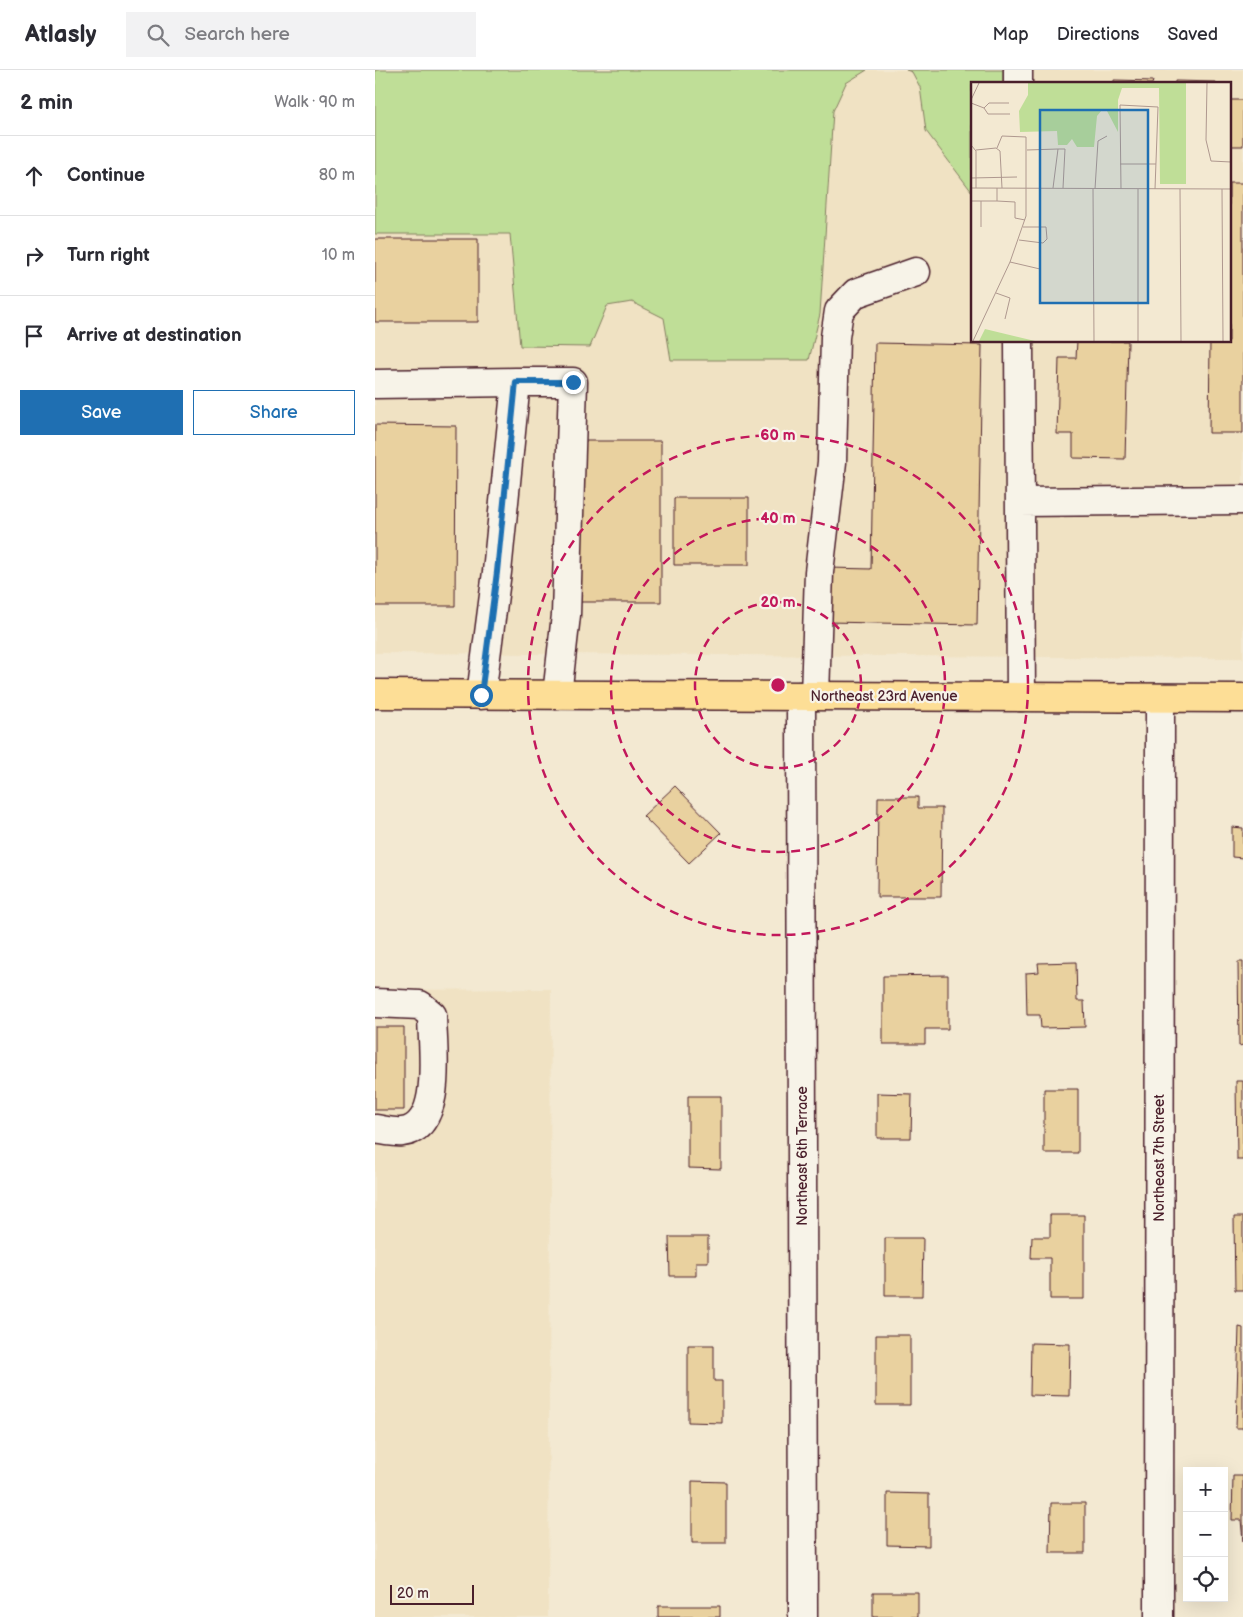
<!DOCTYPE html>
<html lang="en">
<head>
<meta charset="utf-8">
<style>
	:root { --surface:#fff; --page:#f2f2f3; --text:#2b2b33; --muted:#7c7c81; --line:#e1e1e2; --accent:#1f6fb2 }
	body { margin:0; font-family:"Balsamiq Sans",sans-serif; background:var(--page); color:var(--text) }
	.controls { position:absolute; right:15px; bottom:15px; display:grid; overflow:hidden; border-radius:0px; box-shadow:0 5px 20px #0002 }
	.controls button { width:45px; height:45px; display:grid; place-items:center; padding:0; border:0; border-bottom:1px solid var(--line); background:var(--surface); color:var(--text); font:25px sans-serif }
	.scale { position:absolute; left:15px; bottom:12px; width:84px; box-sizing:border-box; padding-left:5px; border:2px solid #4a1f2b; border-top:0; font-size:14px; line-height:18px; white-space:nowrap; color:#4a1f2b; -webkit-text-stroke:4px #f7f3e8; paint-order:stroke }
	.stop { position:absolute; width:15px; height:15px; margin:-11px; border:4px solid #1f6fb2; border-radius:50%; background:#fff }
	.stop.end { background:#1f6fb2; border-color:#fff; box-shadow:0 1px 5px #0008 }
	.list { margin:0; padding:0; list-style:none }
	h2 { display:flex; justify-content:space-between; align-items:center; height:65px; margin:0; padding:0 20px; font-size:21px }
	h2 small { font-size:16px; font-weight:400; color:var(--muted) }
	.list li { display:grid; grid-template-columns:32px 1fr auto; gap:15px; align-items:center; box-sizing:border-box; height:80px; padding:0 20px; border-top:1px solid var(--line) }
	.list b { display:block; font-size:19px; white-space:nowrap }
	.list em { font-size:16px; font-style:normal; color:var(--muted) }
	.actions { display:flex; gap:10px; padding:15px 20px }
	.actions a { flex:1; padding:11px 0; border:1px solid var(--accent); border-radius:0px; text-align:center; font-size:18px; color:var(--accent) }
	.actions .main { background:var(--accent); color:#fff }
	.icon { flex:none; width:28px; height:28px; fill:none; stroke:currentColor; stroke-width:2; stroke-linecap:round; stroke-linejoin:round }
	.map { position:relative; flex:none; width:868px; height:1547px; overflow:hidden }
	header { display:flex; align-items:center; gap:30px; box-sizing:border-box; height:70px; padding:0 25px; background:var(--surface); border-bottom:1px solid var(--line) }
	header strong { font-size:24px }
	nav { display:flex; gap:28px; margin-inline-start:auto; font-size:18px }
	.search { width:350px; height:45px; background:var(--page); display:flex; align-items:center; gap:12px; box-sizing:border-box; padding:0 18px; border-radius:0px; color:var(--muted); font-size:19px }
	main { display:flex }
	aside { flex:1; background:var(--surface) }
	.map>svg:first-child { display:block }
</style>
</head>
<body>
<header>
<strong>Atlasly</strong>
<div class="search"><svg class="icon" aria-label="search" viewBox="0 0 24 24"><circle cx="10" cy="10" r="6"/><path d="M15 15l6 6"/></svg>Search here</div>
<nav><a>Map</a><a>Directions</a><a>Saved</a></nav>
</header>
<main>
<aside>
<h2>2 min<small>Walk · 90 m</small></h2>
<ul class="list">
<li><svg class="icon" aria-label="ahead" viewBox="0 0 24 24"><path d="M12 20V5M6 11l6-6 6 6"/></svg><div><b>Continue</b></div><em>80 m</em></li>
<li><svg class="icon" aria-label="right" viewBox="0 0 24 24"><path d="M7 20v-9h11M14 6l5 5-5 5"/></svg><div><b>Turn right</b></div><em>10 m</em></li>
<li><svg class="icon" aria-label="arrive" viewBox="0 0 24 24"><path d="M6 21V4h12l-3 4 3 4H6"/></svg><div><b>Arrive at destination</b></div></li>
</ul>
<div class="actions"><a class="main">Save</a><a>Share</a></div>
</aside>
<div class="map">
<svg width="868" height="1547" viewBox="0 0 868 1547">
	<rect width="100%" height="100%" fill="#f3e9d2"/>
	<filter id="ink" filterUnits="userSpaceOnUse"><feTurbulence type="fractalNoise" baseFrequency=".02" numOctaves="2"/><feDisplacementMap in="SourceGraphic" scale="10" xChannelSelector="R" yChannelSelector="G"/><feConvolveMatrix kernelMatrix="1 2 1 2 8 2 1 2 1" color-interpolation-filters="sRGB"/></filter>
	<g filter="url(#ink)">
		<path fill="#f0e2c3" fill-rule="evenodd" d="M0,0H868V588L0,583ZM597,14H854V271H597Z
			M176,919L173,1547H0V920Z"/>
		<path fill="#bfde97" stroke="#847e61" d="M0,0H492L471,13L458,41L445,244L434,290H296L289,248L257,232L232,236L215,277L145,276L135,164H0Z
			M531,0H628V14H597V122L551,61L545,17L537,2Z"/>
		<path fill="#e9d19f" stroke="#4a1f2b" d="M739,10L778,11L777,14H739Z
			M800,11L841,12V14H800Z
			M854,30H868V76H854Z
			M854,113H868V363H834L835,271H854Z
			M0,169H103V252H0Z
			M702,271H753L750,389L698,388V364H682L684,288H701Z
			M500,273L607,275L602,555L453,552L454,498L496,499Z
			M0,355L81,356L80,536H0Z
			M200,371H286V532H200Z
			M299,428H374V495H299Z
			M300,716L346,763L314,793L268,746Z
			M503,727H543V738H567L566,827H502Z
			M857,757L868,758V788L857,787Z
			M701,892L702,931H709L710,957L666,958L665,945H652L651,903L664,902L663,893Z
			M863,892H868V975L864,976Z
			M573,905V959H550V974H508V906Z
			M0,957H29V1040H0Z
			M861,1011H868V1090H862Z
			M669,1019H703V1083H669Z
			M502,1023L537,1024L536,1068H502Z
			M313,1026H346V1099L313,1098Z
			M675,1145H709V1229H675V1188H656L657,1167H675Z
			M859,1147H868V1220H860Z
			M294,1167H333V1192H321V1206H295Z
			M510,1168H548L547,1226H510Z
			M864,1257L868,1258V1358H861Z
			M501,1265H535V1335H501Z
			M656,1273L695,1274L694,1326L655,1325Z
			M313,1275H339V1311H347V1353L313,1352Z
			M858,1406H868V1471L866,1450H857Z
			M317,1411L351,1412V1473H317Z
			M512,1423L554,1424V1476L512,1475Z
			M676,1433H710V1483H675Z
			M498,1522H543V1547H498Z
			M283,1536H345V1547H283Z"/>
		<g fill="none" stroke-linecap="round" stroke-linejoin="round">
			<defs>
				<path id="minor" d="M643,0V14
					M644,271L646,627
					M0,314L141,312
					M645,432L868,430
					M106,625L122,502L141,312H198L191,545L182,625
					M426,626L428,1547
					M440,626L444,502L457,392L460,267L464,241L481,223L541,202
					M0,933L45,935L57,945C57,975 70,1058 27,1062C19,1063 8,1060 0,1059
					M784,1547L785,628"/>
				<path id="major" d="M0,624L868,628"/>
			</defs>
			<use href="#minor" stroke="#4a1f2b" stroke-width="31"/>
			<use href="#major" stroke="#4a1f2b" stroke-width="31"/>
			<use href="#minor" stroke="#f7f3e8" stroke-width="28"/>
			<use href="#major" stroke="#fdde96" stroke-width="28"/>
		</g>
	</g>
	<g fill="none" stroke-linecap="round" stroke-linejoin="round" filter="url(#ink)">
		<path stroke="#1f6fb2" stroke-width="6" d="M106,625L122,502L141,312H198"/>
	</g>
	<g fill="none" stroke="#c2185b" stroke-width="2.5" stroke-dasharray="9 6">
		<circle cx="403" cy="615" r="83"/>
		<circle cx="403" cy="615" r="167"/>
		<circle cx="403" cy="615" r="250"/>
	</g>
	<g text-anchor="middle" stroke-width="4.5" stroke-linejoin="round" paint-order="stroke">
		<g font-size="14" fill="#4a1f2b" stroke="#f7f3e8">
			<text x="509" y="631">Northeast 23rd Avenue</text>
			<text transform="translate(427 1086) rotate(-90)" y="5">Northeast 6th Terrace</text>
			<text transform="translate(784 1088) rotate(-90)" y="5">Northeast 7th Street</text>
		</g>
	</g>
	<g transform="translate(596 12)">
		<rect width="260" height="260" fill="#f3e9d2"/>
		<path d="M57,1H215V102H189L188,6H151L147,18V50L136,29L131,28L126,34L123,65H106L101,57L96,63H87L86,49L49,50L48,29L57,13ZM14,247L64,259H8Z" fill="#bfde97"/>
		<path fill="none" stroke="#af988f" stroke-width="1" d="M236,1L235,58L240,79L260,80M0,18L8,1M0,21L13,26L18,21H38M13,26L17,32H39M0,63L5,69V106M5,68L25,66L29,69L31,106M56,68L87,67M149,82H185M0,96L46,95M0,106L260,107M26,106V119L44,120V136L54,138M82,106L87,67H94L92,106M122,107L123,259M124,107L127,59L136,54M150,107L149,23L187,25L184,107M167,107V259M209,107L210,259M251,107L252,259M0,119H26M10,145V119M48,158L72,161L76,157L75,145H52M39,180L69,187M25,211L39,216L34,237M2,259L39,180L55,134V55L31,54L26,66"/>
		<path fill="#1f6fb2" fill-opacity="0.15" stroke="#1f6fb2" stroke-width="2.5" d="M69,28H177V221H69Z"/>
		<rect width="260" height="260" fill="none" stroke="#4a1f2b" stroke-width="2.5"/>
	</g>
	<circle cx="403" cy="615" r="8" fill="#c2185b" stroke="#f7f3e8" stroke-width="2.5"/>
	<g font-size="15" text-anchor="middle" font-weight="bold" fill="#c2185b" stroke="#f7f3e8" stroke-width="4.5" stroke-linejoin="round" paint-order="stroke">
		<text x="403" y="370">60 m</text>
		<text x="403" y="453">40 m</text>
		<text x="403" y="537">20 m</text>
	</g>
</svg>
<div class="controls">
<button>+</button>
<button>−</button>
<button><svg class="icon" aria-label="locate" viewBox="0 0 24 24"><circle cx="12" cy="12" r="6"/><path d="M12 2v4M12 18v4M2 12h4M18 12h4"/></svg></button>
</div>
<div class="scale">20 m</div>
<div class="stop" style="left:106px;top:625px"></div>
<div class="stop end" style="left:198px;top:312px"></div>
</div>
</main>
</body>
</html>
